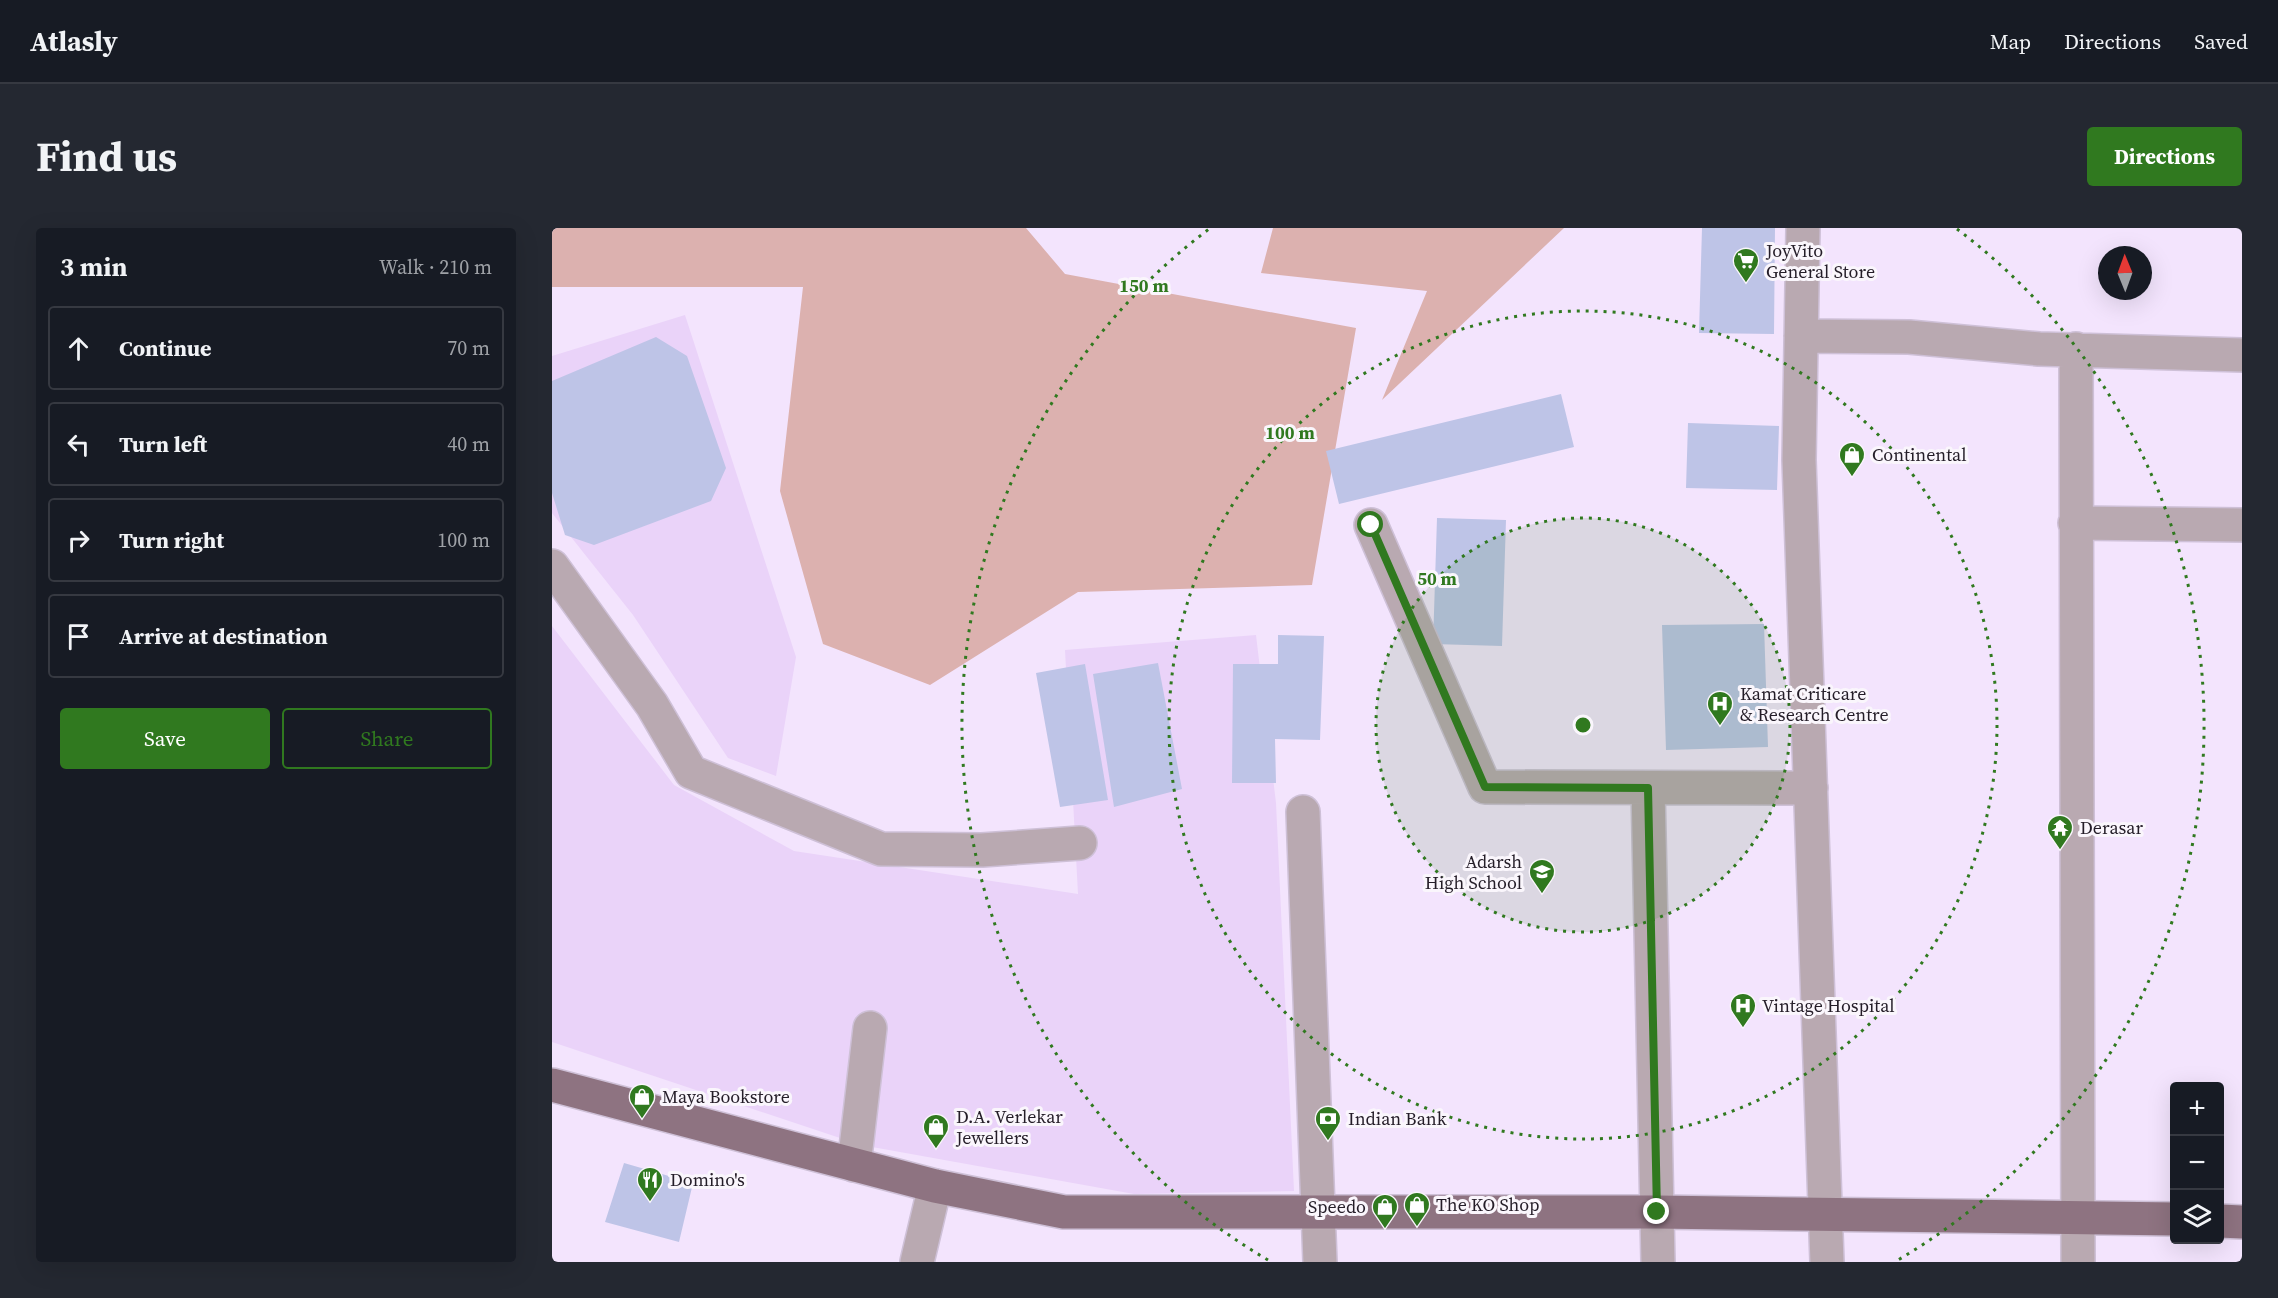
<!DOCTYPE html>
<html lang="en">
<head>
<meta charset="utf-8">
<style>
	:root { --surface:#171b24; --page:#242831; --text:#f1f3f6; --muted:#9ea1a6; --line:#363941; --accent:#30791f }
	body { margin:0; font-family:"Source Serif 4",serif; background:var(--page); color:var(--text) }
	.controls { position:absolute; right:18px; bottom:18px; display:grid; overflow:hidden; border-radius:6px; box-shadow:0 6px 24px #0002 }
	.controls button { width:54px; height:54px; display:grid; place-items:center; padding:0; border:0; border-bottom:2px solid var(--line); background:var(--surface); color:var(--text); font:30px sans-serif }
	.compass { position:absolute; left:1546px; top:18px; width:54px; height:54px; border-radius:50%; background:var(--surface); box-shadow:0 6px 24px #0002; rotate:359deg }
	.stop { position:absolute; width:18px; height:18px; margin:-14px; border:4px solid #30791f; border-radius:50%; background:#fff }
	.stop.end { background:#30791f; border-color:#fff; box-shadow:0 2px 6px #0008 }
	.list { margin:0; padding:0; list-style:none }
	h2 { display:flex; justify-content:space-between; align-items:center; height:78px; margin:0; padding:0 24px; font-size:26px }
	h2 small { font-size:20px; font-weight:400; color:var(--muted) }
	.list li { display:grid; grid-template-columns:39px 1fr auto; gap:18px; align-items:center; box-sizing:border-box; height:84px; margin:0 12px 12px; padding:0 12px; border:2px solid var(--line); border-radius:6px }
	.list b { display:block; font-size:22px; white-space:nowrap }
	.list em { font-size:20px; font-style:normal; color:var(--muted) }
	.actions { display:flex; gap:12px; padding:18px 24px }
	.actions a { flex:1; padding:14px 0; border:2px solid var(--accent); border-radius:6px; text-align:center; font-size:21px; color:var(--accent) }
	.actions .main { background:var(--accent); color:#fff }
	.icon { flex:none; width:33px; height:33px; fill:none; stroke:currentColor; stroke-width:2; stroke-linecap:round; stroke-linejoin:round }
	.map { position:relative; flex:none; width:1690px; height:1034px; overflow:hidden; border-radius:6px }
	header { display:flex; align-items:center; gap:36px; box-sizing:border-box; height:84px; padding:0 30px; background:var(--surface); border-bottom:2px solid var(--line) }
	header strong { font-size:28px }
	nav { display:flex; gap:33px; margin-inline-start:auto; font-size:21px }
	.intro { display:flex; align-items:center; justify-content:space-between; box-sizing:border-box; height:144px; padding:0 36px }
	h1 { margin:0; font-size:42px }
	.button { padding:15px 27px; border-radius:6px; background:var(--accent); color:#fff; font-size:21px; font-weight:700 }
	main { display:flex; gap:36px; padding:0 36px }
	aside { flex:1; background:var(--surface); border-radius:6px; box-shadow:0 6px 24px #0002 }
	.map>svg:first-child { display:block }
</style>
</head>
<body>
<header>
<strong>Atlasly</strong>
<nav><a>Map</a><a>Directions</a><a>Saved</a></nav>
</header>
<div class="intro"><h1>Find us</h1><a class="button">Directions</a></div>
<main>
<aside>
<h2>3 min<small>Walk · 210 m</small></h2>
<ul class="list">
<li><svg class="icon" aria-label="ahead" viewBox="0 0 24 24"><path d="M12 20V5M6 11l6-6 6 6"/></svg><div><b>Continue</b></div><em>70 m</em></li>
<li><svg class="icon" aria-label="left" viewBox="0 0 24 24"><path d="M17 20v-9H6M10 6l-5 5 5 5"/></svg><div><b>Turn left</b></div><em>40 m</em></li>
<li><svg class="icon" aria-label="right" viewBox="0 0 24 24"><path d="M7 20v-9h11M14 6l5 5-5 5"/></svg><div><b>Turn right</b></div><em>100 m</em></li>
<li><svg class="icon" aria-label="arrive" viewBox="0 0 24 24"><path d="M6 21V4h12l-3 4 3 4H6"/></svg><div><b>Arrive at destination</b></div></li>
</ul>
<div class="actions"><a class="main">Save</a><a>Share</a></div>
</aside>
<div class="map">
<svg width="1690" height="1034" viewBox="0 0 1690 1034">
	<rect width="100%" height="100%" fill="#f3e4fd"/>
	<path fill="#ead3f9" d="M133,87L244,429L224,548L176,530L81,387L0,285V128Z
		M0,398L122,557L242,623L526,666L513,422L704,407L724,575L742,963L582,966L309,917L0,814Z"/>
	<path fill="#dcb1af" d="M0,0H474L513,46L804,100L760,357L526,364L378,457L271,416L228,263L251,59H0Z
		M721,0H1012L830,172L875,63L709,45Z"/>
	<path fill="#bec4e7" d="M1150,0H1223L1222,106L1147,105Z
		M104,109L135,128L174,240L159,273L42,317L13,307L0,265V153Z
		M1009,166L1022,219L787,276L774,223Z
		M1136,195L1227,198L1225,262L1134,260Z
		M885,290L954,292L950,418L881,416Z
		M1212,396L1216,519L1114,522L1110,397Z
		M726,407L772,408L768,512L723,511L724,555H680L681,436H726Z
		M606,435L630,561L562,579L541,446Z
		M533,436L556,572L508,579L484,445Z
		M72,935L141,955L127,1014L53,994Z"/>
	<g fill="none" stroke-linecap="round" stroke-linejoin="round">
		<defs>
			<path id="minor" d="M1251,0L1247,232L1275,1034
				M1249,108L1357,109L1487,121L1690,127
				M1524,121L1526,1034
				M1523,295L1690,297
				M819,297L933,559L1259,560
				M0,338L100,477L139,544L329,621L430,622L528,615
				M1096,560L1106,1034
				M751,584L768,1034
				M302,937L318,800
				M365,1034L383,958"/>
			<path id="major" d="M0,857L383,958L512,984H1105L1622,991
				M1668,993L1690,994"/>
		</defs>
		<use href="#minor" stroke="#cec0d7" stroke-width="36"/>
		<use href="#major" stroke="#cec0d7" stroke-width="36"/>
		<use href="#minor" stroke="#b9a9b1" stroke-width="33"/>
		<use href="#major" stroke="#8e7381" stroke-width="33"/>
	</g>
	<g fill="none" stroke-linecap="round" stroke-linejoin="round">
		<path stroke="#30791f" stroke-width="8" d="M819,297L933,559L1096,560L1105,984"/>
	</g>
	<circle cx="1031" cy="497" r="207" fill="#30791f" fill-opacity=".12"/>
	<g fill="none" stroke="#30791f" stroke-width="3" stroke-dasharray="3 6">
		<circle cx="1031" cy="497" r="207"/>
		<circle cx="1031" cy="497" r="414"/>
		<path d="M716 1032A621 621 0 0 1 657 1M1405 1A621 621 0 0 1 1346 1032"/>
	</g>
	<defs>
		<symbol id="supermarket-pin" viewBox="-11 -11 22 30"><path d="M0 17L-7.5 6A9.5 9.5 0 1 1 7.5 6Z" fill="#30791f" stroke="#faf6fc"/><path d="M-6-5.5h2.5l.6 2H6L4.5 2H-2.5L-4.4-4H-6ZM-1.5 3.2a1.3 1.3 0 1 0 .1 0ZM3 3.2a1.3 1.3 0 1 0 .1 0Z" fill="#fff"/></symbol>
		<symbol id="shop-pin" viewBox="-11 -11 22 30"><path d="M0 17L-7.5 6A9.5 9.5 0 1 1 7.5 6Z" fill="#30791f" stroke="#faf6fc"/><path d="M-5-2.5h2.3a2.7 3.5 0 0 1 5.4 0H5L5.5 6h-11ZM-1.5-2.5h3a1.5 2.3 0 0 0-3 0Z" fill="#fff"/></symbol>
		<symbol id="hospital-pin" viewBox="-11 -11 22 30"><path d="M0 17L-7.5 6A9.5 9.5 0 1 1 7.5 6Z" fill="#30791f" stroke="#faf6fc"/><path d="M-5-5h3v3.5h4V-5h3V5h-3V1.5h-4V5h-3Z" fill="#fff"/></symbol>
		<symbol id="temple-pin" viewBox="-11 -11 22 30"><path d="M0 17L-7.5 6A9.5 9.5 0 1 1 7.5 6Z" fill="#30791f" stroke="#faf6fc"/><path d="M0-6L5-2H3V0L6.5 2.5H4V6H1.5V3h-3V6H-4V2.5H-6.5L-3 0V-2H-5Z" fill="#fff"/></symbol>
		<symbol id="school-pin" viewBox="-11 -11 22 30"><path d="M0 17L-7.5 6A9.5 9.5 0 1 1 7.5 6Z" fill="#30791f" stroke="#faf6fc"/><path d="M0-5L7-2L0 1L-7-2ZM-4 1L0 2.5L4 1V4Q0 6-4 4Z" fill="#fff"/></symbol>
		<symbol id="bank-pin" viewBox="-11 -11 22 30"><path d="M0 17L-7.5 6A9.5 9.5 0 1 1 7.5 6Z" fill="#30791f" stroke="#faf6fc"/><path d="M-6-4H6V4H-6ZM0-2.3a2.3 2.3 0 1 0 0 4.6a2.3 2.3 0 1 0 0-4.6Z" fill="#fff"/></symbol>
		<symbol id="restaurant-pin" viewBox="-11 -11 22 30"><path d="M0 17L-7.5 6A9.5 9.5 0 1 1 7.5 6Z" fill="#30791f" stroke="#faf6fc"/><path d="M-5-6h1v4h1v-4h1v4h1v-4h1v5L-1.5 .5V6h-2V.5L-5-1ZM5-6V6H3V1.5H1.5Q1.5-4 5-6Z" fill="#fff"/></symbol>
	</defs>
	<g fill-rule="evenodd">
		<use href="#supermarket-pin" x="1179" y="18" width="30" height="40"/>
		<use href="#shop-pin" x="1285" y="212" width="30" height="40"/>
		<use href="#hospital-pin" x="1153" y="461" width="30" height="40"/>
		<use href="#temple-pin" x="1493" y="585" width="30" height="40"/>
		<use href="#school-pin" x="975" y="629" width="30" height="40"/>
		<use href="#hospital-pin" x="1176" y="763" width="30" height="40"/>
		<use href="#shop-pin" x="75" y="854" width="30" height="40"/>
		<use href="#bank-pin" x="761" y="876" width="30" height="40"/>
		<use href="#shop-pin" x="369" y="884" width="30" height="40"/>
		<use href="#restaurant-pin" x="83" y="937" width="30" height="40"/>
		<use href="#shop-pin" x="850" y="962" width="30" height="40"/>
		<use href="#shop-pin" x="818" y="964" width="30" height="40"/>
	</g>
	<g text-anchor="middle" stroke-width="6" stroke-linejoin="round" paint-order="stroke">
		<g font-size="18" fill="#241d28" stroke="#faf6fc" text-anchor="start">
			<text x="1214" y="29">JoyVito<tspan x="1214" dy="21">General Store</tspan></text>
			<text x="1320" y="233">Continental</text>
			<text x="1188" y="472">Kamat Criticare<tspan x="1188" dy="21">&amp; Research Centre</tspan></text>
			<text x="1528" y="606">Derasar</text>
			<text x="970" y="640" text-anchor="end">Adarsh<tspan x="970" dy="21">High School</tspan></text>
			<text x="1210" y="784">Vintage Hospital</text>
			<text x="110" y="875">Maya Bookstore</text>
			<text x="404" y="895">D.A. Verlekar<tspan x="404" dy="21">Jewellers</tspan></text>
			<text x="796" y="897">Indian Bank</text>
			<text x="118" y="958">Domino's</text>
			<text x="884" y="983">The KO Shop</text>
			<text x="814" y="985" text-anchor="end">Speedo</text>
		</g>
	</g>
	<circle cx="1031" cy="497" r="9" fill="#30791f" stroke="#faf6fc" stroke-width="3"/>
	<g font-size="18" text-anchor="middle" font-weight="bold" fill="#30791f" stroke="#faf6fc" stroke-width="6" stroke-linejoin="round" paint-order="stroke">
		<text x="592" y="64">150 m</text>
		<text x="738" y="211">100 m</text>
		<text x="885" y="357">50 m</text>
	</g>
</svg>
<div class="controls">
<button>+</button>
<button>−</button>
<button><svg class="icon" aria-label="layers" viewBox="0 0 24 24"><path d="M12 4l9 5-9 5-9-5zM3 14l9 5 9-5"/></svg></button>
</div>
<svg class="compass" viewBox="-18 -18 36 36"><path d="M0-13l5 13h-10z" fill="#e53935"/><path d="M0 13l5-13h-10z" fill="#9ea1a6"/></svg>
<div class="stop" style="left:819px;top:297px"></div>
<div class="stop end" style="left:1105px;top:984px"></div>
</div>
</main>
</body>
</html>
